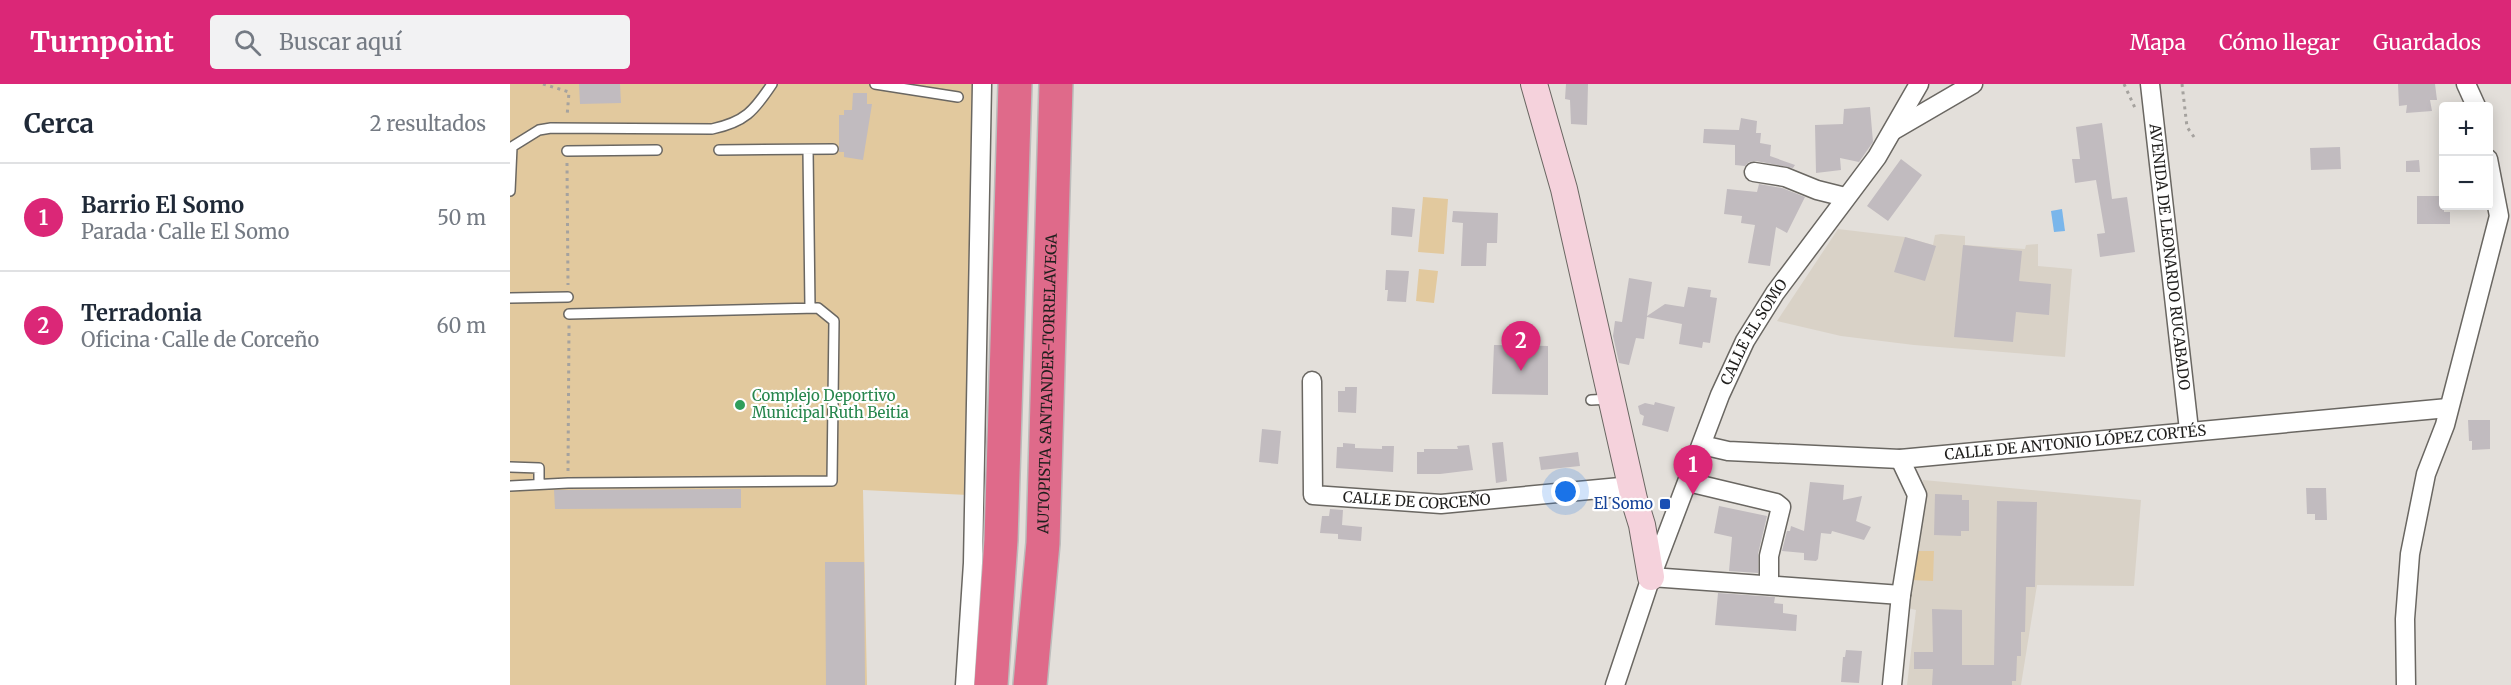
<!DOCTYPE html>
<html lang="es">
<head>
<meta charset="utf-8">
<style>
	:root { --surface:#fff; --page:#f2f2f3; --text:#1f2937; --muted:#747a83; --line:#e0e1e3; --accent:#db2777 }
	body { margin:0; font-family:Merriweather,serif; background:var(--page); color:var(--text) }
	.controls { position:absolute; right:18px; top:18px; display:grid; overflow:hidden; border-radius:6px; box-shadow:0 3px 15px #0003 }
	.controls button { width:54px; height:54px; display:grid; place-items:center; padding:0; border:0; border-bottom:2px solid var(--line); background:var(--surface); color:var(--text); font:30px sans-serif }
	.you { position:absolute; left:1056px; top:408px; width:21px; height:21px; margin:-15px; border:4px solid #fff; border-radius:50%; background:#1a73e8; box-shadow:0 0 0 9px #1a73e833 }
	.badge { display:grid; place-items:center; width:39px; height:39px; border-radius:50%; background:var(--accent); color:#fff; font-size:20px; font-weight:700 }
	.pin { position:absolute; translate:-50% -50px; filter:drop-shadow(0 2px 3px #0008) }
	.pin::after { content:''; position:absolute; top:32px; width:21px; height:18px; background:inherit; clip-path:polygon(0 0,100% 0,50% 100%) }
	.list { margin:0; padding:0; list-style:none }
	h2 { display:flex; justify-content:space-between; align-items:center; height:78px; margin:0; padding:0 24px; font-size:26px }
	h2 small { font-size:20px; font-weight:400; color:var(--muted) }
	.list li { display:grid; grid-template-columns:39px 1fr auto; gap:18px; align-items:center; box-sizing:border-box; height:108px; padding:0 24px; border-top:2px solid var(--line) }
	.list b { display:block; font-size:22px; white-space:nowrap }
	.list p { margin:0; font-size:20px; white-space:nowrap; color:var(--muted) }
	.list em { font-size:20px; font-style:normal; color:var(--muted) }
	.icon { flex:none; width:33px; height:33px; fill:none; stroke:currentColor; stroke-width:2; stroke-linecap:round; stroke-linejoin:round }
	.map { position:relative; flex:none; width:2001px; height:601px; overflow:hidden }
	header { display:flex; align-items:center; gap:36px; box-sizing:border-box; height:84px; padding:0 30px; background:var(--accent); color:#fff }
	header strong { font-size:28px }
	nav { display:flex; gap:33px; margin-inline-start:auto; font-size:21px }
	.search { width:420px; height:54px; background:var(--page); display:flex; align-items:center; gap:15px; box-sizing:border-box; padding:0 21px; border-radius:6px; color:var(--muted); font-size:22px }
	main { display:flex }
	aside { flex:1; background:var(--surface) }
	.map>svg:first-child { display:block }
</style>
</head>
<body>
<header>
<strong>Turnpoint</strong>
<div class="search"><svg class="icon" aria-label="search" viewBox="0 0 24 24"><circle cx="10" cy="10" r="6"/><path d="M15 15l6 6"/></svg>Buscar aquí</div>
<nav><a>Mapa</a><a>Cómo llegar</a><a>Guardados</a></nav>
</header>
<main>
<aside>
<h2>Cerca<small>2 resultados</small></h2>
<ul class="list">
<li><span class="badge">1</span><div><b>Barrio El Somo</b><p>Parada · Calle El Somo</p></div><em>50 m</em></li>
<li><span class="badge">2</span><div><b>Terradonia</b><p>Oficina · Calle de Corceño</p></div><em>60 m</em></li>
</ul>
</aside>
<div class="map">
<svg width="2001" height="601" viewBox="0 0 2001 601">
	<rect width="100%" height="100%" fill="#e3dfda"/>
	<path fill="#d9d2c7" d="M1328,145L1395,153L1423,161L1425,151L1431,150L1455,152V161L1515,165L1516,161L1528,160V182L1562,185L1555,273L1404,261L1331,252L1267,237Z
		M1413,396L1631,416L1624,502L1527,501L1511,601H1397L1406,526L1398,524Z"/>
	<path fill="#e2c99e" d="M0,0H464L458,411L353,406L357,601H0Z
		M913,113L938,115L934,170L908,168Z
		M909,185L928,187L924,219L906,217Z
		M1405,467H1424L1423,497L1401,496Z"/>
	<path fill="#7ab6eb" d="M1552,125L1555,147L1544,148L1541,127Z"/>
	<path fill="#c1bbbf" d="M69,0H110L111,19L70,20Z
		M1056,0H1078L1077,41L1061,40L1060,16L1055,15Z
		M1888,0H1925L1927,16H1920L1922,27L1896,29L1897,21L1889,22Z
		M343,9H357V20H362L353,76L334,73V68H329V31H334V26H342Z
		M1360,23L1363,58L1349,78L1330,74L1331,86L1306,89L1305,41L1333,40L1334,25Z
		M1231,34L1247,37L1246,49H1251L1250,59L1261,61L1260,72L1285,81L1283,84L1246,77L1239,78L1235,82L1225,81V61L1193,59L1194,45L1229,46Z
		M1592,39L1602,115L1617,113L1625,168L1590,173L1587,150L1595,149L1586,96L1565,99L1562,75H1570L1566,43Z
		M1830,63L1831,85L1801,86L1800,64Z
		M1391,75L1412,91L1378,137L1357,122Z
		M1909,76L1910,88H1896V77Z
		M1249,100L1272,104L1295,113L1277,149L1266,143L1260,182L1238,179L1245,141L1231,139L1232,132L1214,130L1217,105L1247,108Z
		M1907,112H1930V122H1934V128H1940V140H1907Z
		M882,123L905,125L902,153L881,151Z
		M943,127L988,129L987,159H977L976,182H951L953,139L942,138Z
		M1395,153L1426,162L1415,197L1384,188Z
		M1453,161L1512,167L1509,197L1541,200L1539,231L1506,228L1503,258L1444,253Z
		M876,186L899,187L896,218L877,217L878,206H875Z
		M1119,194L1142,198L1137,232L1155,220L1174,223L1178,203L1201,206L1200,213L1207,214L1200,259L1193,258L1192,264L1169,260L1172,240L1137,233L1134,255L1126,254L1119,281L1109,279L1103,252L1105,237L1112,238Z
		M984,261L1038,262V311L982,310Z
		M835,303H847L846,329L828,328V307H835Z
		M1145,318L1165,323L1158,348L1132,341L1134,332L1130,330L1128,322L1135,319L1144,321Z
		M1958,336H1980V365L1962,366V357H1959Z
		M752,345L771,347L768,380L749,378Z
		M993,358L997,397L986,399L982,359Z
		M833,359L845,360V364L872,365V362H884L883,388L826,384L827,363H833Z
		M959,361L963,386L930,390H907V368H914V365H948L947,362Z
		M1068,368L1070,382L1031,386L1029,373Z
		M1300,398L1334,401L1333,416L1352,412L1346,437L1361,443L1354,456L1322,447L1321,450L1311,449L1308,475L1306,477L1294,476V469L1272,467L1277,447H1280L1281,442L1294,447Z
		M1796,404H1816L1817,436H1805V430H1797Z
		M231,405V424L45,425L44,406Z
		M1425,410L1452,411V416H1459V447H1451V452L1424,451Z
		M1487,417L1527,418L1525,503H1516L1515,548H1511V572H1507L1506,597H1502V601H1422L1423,585H1404V568H1423L1422,525L1452,526V581H1484Z
		M1209,422L1257,432L1248,470V489L1219,487L1222,453L1204,449Z
		M820,425L833,426L832,441L852,443L851,457L828,455V450L810,449L812,432H819Z
		M315,478H354L355,601H316Z
		M1208,509L1265,513L1264,519L1273,520V529L1287,531L1286,547L1205,541Z
		M1336,566L1352,567L1349,599L1331,598L1333,573H1335Z"/>
	<g fill="none" stroke-linecap="round" stroke-linejoin="round">
		<defs>
			<path id="service" d="M365,0L448,13
				M0,64L29,46L41,44L202,45C235,38 244,27 262,0
				M209,66L323,65
				M298,66L300,224
				M57,67L147,66
				M0,107L2,63
				M0,214L58,213
				M1081,316L1100,315
				M0,383L29,384V400
				M0,402L58,399L322,397L324,237L308,224L59,230"/>
			<g id="minor">
				<path id="s1" d="M1640,0L1679,346"/>
				<path d="M1956,0L1966,22"/>
				<path d="M1384,46L1463,0"/>
				<path d="M1244,88L1275,93L1307,106L1335,113"/>
				<path id="s2" d="M802,297L803,411L931,420L1121,402"/>
				<path id="s3" d="M1192,361L1218,367L1390,375L1938,324"/>
				<path d="M1178,398L1266,419L1271,423L1259,472V501"/>
				<path d="M1141,493L1391,511"/>
				<path d="M455,601L463,479L472,0"/>
				<path id="s4" d="M1105,601L1141,493L1210,311L1235,257L1265,209L1367,73L1409,0"/>
				<path d="M1382,601L1391,511L1407,411L1390,375"/>
				<path d="M1896,601L1895,535L1900,470L1916,390L1935,341L1989,132L1978,75"/>
			</g>
			<path id="secondary" d="M1024,0L1054,105L1124,415L1132,441L1141,493"/>
			<g id="motorway">
				<path d="M481,601L491,456L505,0"/>
				<path id="s5" d="M520,601L533,459L546,0"/>
			</g>
		</defs>
		<use href="#service" stroke="#6a6762" stroke-width="12"/>
		<use href="#minor" stroke="#6a6762" stroke-width="21"/>
		<use href="#secondary" stroke="#6a6762" stroke-width="28"/>
		<use href="#motorway" stroke="#bcbcbb" stroke-width="36"/>
		<path stroke="#a5a29e" stroke-width="3" stroke-dasharray="3 4.5" stroke-linecap="butt" d="M33,0L59,8L57,33
			M1614,0L1625,24
			M1672,0L1677,43L1684,53
			M57,79L58,201
			M58,387L59,241"/>
		<use href="#service" stroke="#fff" stroke-width="9"/>
		<use href="#minor" stroke="#fff" stroke-width="18"/>
		<use href="#secondary" stroke="#f5d2dc" stroke-width="26"/>
		<use href="#motorway" stroke="#df6a8a" stroke-width="33"/>
	</g>
	<circle fill="#2e9e5b" stroke="#fff" stroke-width="2" cx="230" cy="321" r="6"/>
	<rect fill="#1a4fb4" stroke="#fff" stroke-width="2" x="1149" y="414" width="12" height="12" rx="3"/>
	<g text-anchor="middle" stroke-width="4.5" stroke-linejoin="round" paint-order="stroke">
		<g font-size="15" fill="#201f1d" stroke="#fff">
			<text dy="5" stroke="none"><textPath href="#s1" startOffset="174">AVENIDA DE LEONARDO RUCABADO</textPath></text>
			<text dy="5" stroke="none"><textPath href="#s4" startOffset="380">CALLE EL SOMO</textPath></text>
			<text dy="5" stroke="none"><textPath href="#s5" startOffset="302">AUTOPISTA SANTANDER-TORRELAVEGA</textPath></text>
			<text dy="5" stroke="none"><textPath href="#s3" startOffset="375">CALLE DE ANTONIO LÓPEZ CORTÉS</textPath></text>
			<text dy="5" stroke="none"><textPath href="#s2" startOffset="218">CALLE DE CORCEÑO</textPath></text>
		</g>
		<g font-size="15" fill="#27864d" stroke="#fff" text-anchor="start">
			<text x="242" y="317">Complejo Deportivo<tspan x="242" dy="17">Municipal Ruth Beitia</tspan></text>
		</g>
		<g font-size="15" fill="#164399" stroke="#fff" text-anchor="end">
			<text x="1143" y="425">El Somo</text>
		</g>
	</g>
</svg>
<div class="controls">
<button>+</button>
<button>−</button>
</div>
<div class="you"></div>
<div class="pin badge" style="left:1183px;top:411px">1</div>
<div class="pin badge" style="left:1011px;top:287px">2</div>
</div>
</main>
</body>
</html>
